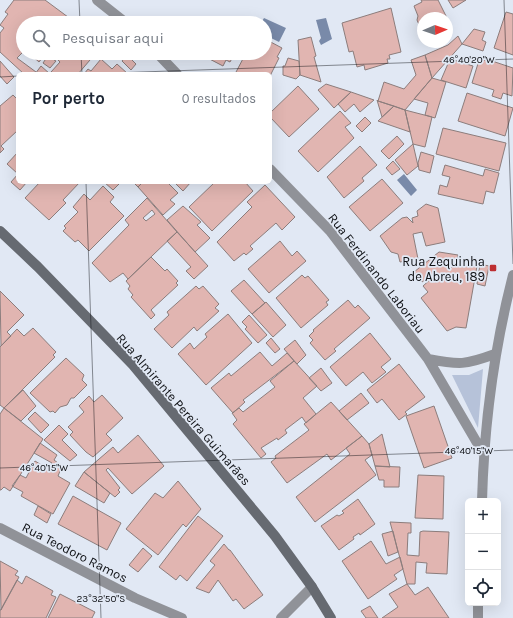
<!DOCTYPE html>
<html lang="pt">
<head>
<meta charset="utf-8">
<style>
	:root { --surface:#fff; --page:#f6f6f7; --text:#1f2937; --muted:#747a83; --line:#e0e1e3 }
	body { margin:0; font-family:Karla,sans-serif; background:var(--page); color:var(--text) }
	.controls { position:absolute; right:12px; bottom:12px; display:grid; overflow:hidden; border-radius:6px; box-shadow:0 4px 16px #0002 }
	.controls button { width:36px; height:36px; display:grid; place-items:center; padding:0; border:0; border-bottom:1px solid var(--line); background:var(--surface); color:var(--text); font:20px sans-serif }
	.compass { position:absolute; left:417px; top:12px; width:36px; height:36px; border-radius:50%; background:var(--surface); box-shadow:0 4px 16px #0002; rotate:88deg }
	.list { margin:0; padding:0; list-style:none }
	h2 { display:flex; justify-content:space-between; align-items:center; height:52px; margin:0; padding:0 16px; font-size:17px }
	h2 small { font-size:13px; font-weight:400; color:var(--muted) }
	.icon { flex:none; width:22px; height:22px; fill:none; stroke:currentColor; stroke-width:2; stroke-linecap:round; stroke-linejoin:round }
	.map { position:relative; flex:none; width:513px; height:618px; overflow:hidden }
	.search { position:absolute; background:var(--surface); box-shadow:0 4px 16px #0002; left:16px; top:16px; width:256px; height:44px; display:flex; align-items:center; gap:10px; box-sizing:border-box; padding:0 14px; border-radius:22px; color:var(--muted); font-size:15px }
	.panel { position:absolute; background:var(--surface); box-shadow:0 4px 16px #0002; left:16px; top:72px; width:256px; height:112px; border-radius:6px }
	.map>svg:first-child { display:block }
</style>
</head>
<body>
<div class="map">
<svg width="513" height="618" viewBox="0 0 513 618">
	<rect width="100%" height="100%" fill="#e1e8f4"/>
	<path fill="#b6c2d9" d="M483,369L478,428L452,375H469Z"/>
	<path fill="#798aa9" d="M264,18L286,28L279,42L265,35V23H261Z
		M326,18L332,39L321,45L319,41L321,38L316,20Z
		M404,174L417,190L411,196L397,180Z"/>
	<path fill="#e1b5b1" stroke="#8c7d7c" fill-rule="evenodd" d="M14,0H45L72,20L70,23H23V52L17,58L36,72L35,74H24L0,52V33L4,28L0,25L8,14L5,12Z
		M421,0H438L447,18H423V34L417,20L418,16L414,6L422,2Z
		M448,0H466L453,8Z
		M391,8L401,52L389,55L390,59H387L388,63L365,70L364,65L357,67L353,51L349,52L342,23Z
		M506,12L513,14V55L494,48Z
		M190,17L201,23H187Z
		M474,29L485,32L482,40L486,42L483,51L462,44Z
		M458,36L462,44L432,78L425,55L448,45Z
		M311,37L316,56L314,57L321,82L300,75L298,40Z
		M265,39L282,48L277,57L279,58L270,76V74H235L246,53H265Z
		M25,53H46L39,62L30,54L28,56Z
		M50,53H96L78,74H54L51,72L60,62L56,58L54,60L56,61L50,68L43,63Z
		M198,53H235L230,62L226,60L223,66Z
		M127,55L136,64L131,70L122,61Z
		M425,55L432,78L405,110L378,101L384,82L404,89L416,75L411,60Z
		M480,57L513,68L512,96L503,93L501,99L492,96L494,90L472,83Z
		M288,58L299,61L300,75L296,79L283,75V66H285Z
		M101,59L112,69L117,64L128,74H84L88,69L91,71Z
		M450,59L473,66L466,88L441,80Z
		M0,61L14,77L7,84L0,76Z
		M41,66L50,74H35Z
		M432,78L446,82L435,118L425,115L428,103L414,99Z
		M326,84L351,92L334,108L318,90Z
		M298,86L319,109L289,137L270,117V113Z
		M351,92L374,100L360,112L354,104L345,112L338,104Z
		M467,93L513,108L505,136L458,121Z
		M13,95L18,100V130L1,146L4,149L0,153V106Z
		M377,100L378,101L394,106L382,117Z
		M394,106L405,110L410,132L378,121Z
		M405,110L432,117L425,147L413,144Z
		M340,111L351,123L345,127L354,138L318,172L298,151Z
		M365,117L371,123L362,132L356,126Z
		M443,128L506,143L499,171L436,154Z
		M397,136L404,144L389,159L381,151Z
		M413,144L418,166L407,175L395,160Z
		M360,146L377,165L362,178L364,181L344,198L327,177Z
		M18,152V174L7,164Z
		M421,152L434,156L430,173L419,170L418,163Z
		M393,161L400,169L392,175L386,168Z
		M445,165L483,176L485,169L499,173L494,193L486,191L483,204L438,194L440,185L447,187L450,177L442,175Z
		M18,174V182H30L28,184L27,182L20,190L11,182Z
		M382,179L403,203L370,231L349,207Z
		M40,182H80L63,200L66,203L49,220L25,198Z
		M104,182H121L113,190Z
		M133,182H143L138,187Z
		M143,182H167L178,193L170,200L175,204L163,215L138,187Z
		M174,182H191L183,191Z
		M215,182H245L253,191L212,231L189,207Z
		M265,185L295,217L282,230L276,223L250,246L253,249L246,255L244,253L234,261L217,242L252,207L247,202Z
		M103,186L114,197L110,202L124,216L89,251L78,240L75,242L63,231L66,228L64,226L78,212L73,207L84,194L90,200Z
		M147,198L177,232L128,279L123,273L110,282L92,263L129,225L125,220ZM152,210L155,214L146,221L143,218Z
		M426,204L438,208L445,242L426,246L422,232L413,234L418,259L400,262L398,254L391,252L380,236L402,218L407,217L413,223L412,218L418,216L417,211Z
		M183,206L201,222L197,225L210,238L195,252L167,220Z
		M177,232L208,266L194,279L186,271L191,267L167,241Z
		M280,241L292,256L297,251L306,261L269,293L248,269Z
		M439,252L458,255L457,262L477,266L466,328L456,327L447,331L421,298L428,292L423,286L433,277L432,275L422,282L414,272ZM450,260L454,265L450,269L446,265Z
		M151,257L165,271L167,269L178,281L176,283L178,285L151,310L155,315L151,319L131,297L133,295L128,289L130,286L126,281Z
		M480,264L489,266L485,286L477,284Z
		M302,275L305,278L308,276L329,300L326,302L328,305L301,328L276,298Z
		M244,280L265,303L252,314L231,291Z
		M196,286L199,289L203,286L219,304L215,308L219,311L197,331L194,327L172,348L154,329L169,315L167,312Z
		M0,291L24,315L7,332L11,336L1,346Z
		M348,300L355,308L358,305L370,318L334,349L336,351L325,360L310,343L313,340L309,336L314,331L313,330Z
		M266,302L286,325L273,337L252,314Z
		M228,314L252,343L206,385L178,354L190,343L194,349L207,337L205,334Z
		M249,315L267,335L258,343L245,329L247,327L242,322Z
		M33,328L56,352L53,355L55,357L4,408L0,405V347L17,329L24,336Z
		M370,333L391,359L381,367L386,372L372,383L363,372L346,386L330,367Z
		M271,338L280,349L275,353L266,343Z
		M295,340L306,355L297,364L284,349Z
		M260,352L272,366L287,353L294,361L243,400L245,402L233,413L211,388L229,373L231,376Z
		M66,358L84,375L82,380L87,385L74,398H71L67,405L60,407L55,413L53,411L50,412L30,393Z
		M294,361L317,386L303,398L316,414L306,423L302,417L285,430L287,433L278,440L277,438L261,448L266,454L261,458L233,424L237,420L232,413L239,408L243,412L275,387L270,381Z
		M399,364L425,397L405,412L407,414L399,420L382,399L377,403L367,390Z
		M321,368L332,383L321,391L309,378Z
		M23,390L36,406L21,421L4,408Z
		M361,393L369,403L347,420L339,411Z
		M102,395L123,418L106,434L112,440L93,457L86,452L70,435L73,432L68,427L84,412L79,406L89,396L94,402Z
		M331,402L362,436L331,460L327,454L287,483L271,462L276,458L275,456L309,430L304,424Z
		M434,406L452,458L424,468L406,416Z
		M4,408L43,439L10,491L4,487L1,490H0V414Z
		M35,412L49,425L41,433L28,419Z
		M59,425L68,434L62,440L77,455L70,461L44,440Z
		M382,434L390,467L375,466L369,444Z
		M138,435L164,466L132,494L108,468L106,470L120,488L118,490L120,492L115,497L84,472L113,447L118,453Z
		M362,436L369,444L372,455L365,460L376,475L315,522L296,497L350,454L346,448Z
		M40,443L57,455L54,460L62,466L58,476L70,483L53,514L21,496L23,492L12,486L20,475L26,478L35,461L48,469L52,463L34,453Z
		M375,466L400,467L399,487H384V480H379Z
		M84,472L110,493L104,503L75,486Z
		M418,475L444,476L443,519L415,518Z
		M178,481L201,509L186,527L183,524L158,555L126,529L155,493L163,498Z
		M73,496L121,523L107,550L58,524Z
		M358,499L375,524L360,535L359,533L353,537L354,539L339,550L321,526L337,515L339,516L344,513L342,511Z
		M38,506L51,514L47,523L34,515Z
		M198,516L223,536L187,581L180,575L176,580L159,567Z
		M390,522L411,523V533H408L407,555L419,556L420,532L423,531L449,532L447,574L426,573L427,563L416,562L415,584H407Z
		M393,531L398,552L388,556L382,534Z
		M371,541L386,564L400,557L403,569L394,575L397,579L368,599L342,561Z
		M224,544L229,550H230L263,595L244,609L236,599L233,601L218,580L209,593L196,588L215,565L210,561Z
		M143,548L152,556L138,572L129,565Z
		M0,561L18,571L15,575L19,577L1,610Z
		M26,576L53,591L51,595L56,597L46,618H0V611L17,580L22,584Z
		M407,584L415,595L428,587L449,618H382L398,607L389,594Z
		M60,594L95,612L92,618H48Z
		M370,606L378,618H366L361,611Z"/>
	<g fill="none" stroke-linecap="round" stroke-linejoin="round">
		<path stroke="#909298" stroke-width="10" d="M97,0L126,23
			M157,53L177,74
			M270,169L330,231L428,359L483,453
			M428,359C460,365 465,365 495,354
			M482,501C484,425 494,349 513,275
			M0,528L135,598L182,618
			M281,618L312,587
			M478,618V603"/>
		<path stroke="#666a71" stroke-width="10" d="M0,231L38,267L133,365L275,536L312,587L331,618"/>
	</g>
	<path fill="none" stroke="#0e1014" stroke-width="1" stroke-opacity="0.45" d="M79,0L80,23M504,0L513,264M81,53L82,74M84,74L513,59M0,77L18,76M86,182L101,618M0,468L513,450"/>
	<rect fill="#bd2e31" stroke="#e1e8f4" stroke-width="1.5" x="489" y="264" width="8" height="8" rx="2"/>
	<g text-anchor="middle" stroke-width="3.5" stroke-linejoin="round" paint-order="stroke">
		<g font-size="13" fill="#0e1014" stroke="#e1e8f4" text-anchor="end">
			<text x="485" y="266">Rua Zequinha<tspan x="485" dy="15">de Abreu, 189</tspan></text>
		</g>
		<g font-size="13" fill="#0e1014" stroke="#e1e8f4">
			<text transform="translate(377 273) rotate(52)" y="5">Rua Ferdinando Laboriau</text>
			<text transform="translate(184 409) rotate(49)" y="5">Rua Almirante Pereira Guimarães</text>
			<text transform="translate(75 552) rotate(27)" y="5">Rua Teodoro Ramos</text>
		</g>
	</g>
	<g font-size="10" text-anchor="middle" fill="#0e1014" stroke="#e1e8f4" stroke-width="3.5" stroke-linejoin="round" paint-order="stroke">
		<text x="469" y="63">46°40'20"W</text>
		<text x="469" y="454">46°40'15"W</text>
		<text x="44" y="471">46°40'15"W</text>
		<text x="101" y="602">23°32'50"S</text>
	</g>
</svg>
<div class="controls">
<button>+</button>
<button>−</button>
<button><svg class="icon" aria-label="locate" viewBox="0 0 24 24"><circle cx="12" cy="12" r="6"/><path d="M12 2v4M12 18v4M2 12h4M18 12h4"/></svg></button>
</div>
<svg class="compass" viewBox="-18 -18 36 36"><path d="M0-13l5 13h-10z" fill="#e53935"/><path d="M0 13l5-13h-10z" fill="#747a83"/></svg>
<div class="search"><svg class="icon" aria-label="search" viewBox="0 0 24 24"><circle cx="10" cy="10" r="6"/><path d="M15 15l6 6"/></svg>Pesquisar aqui</div>
<section class="panel">
<h2>Por perto<small>0 resultados</small></h2>
<ul class="list">
</ul>
</section>
</div>
</body>
</html>
